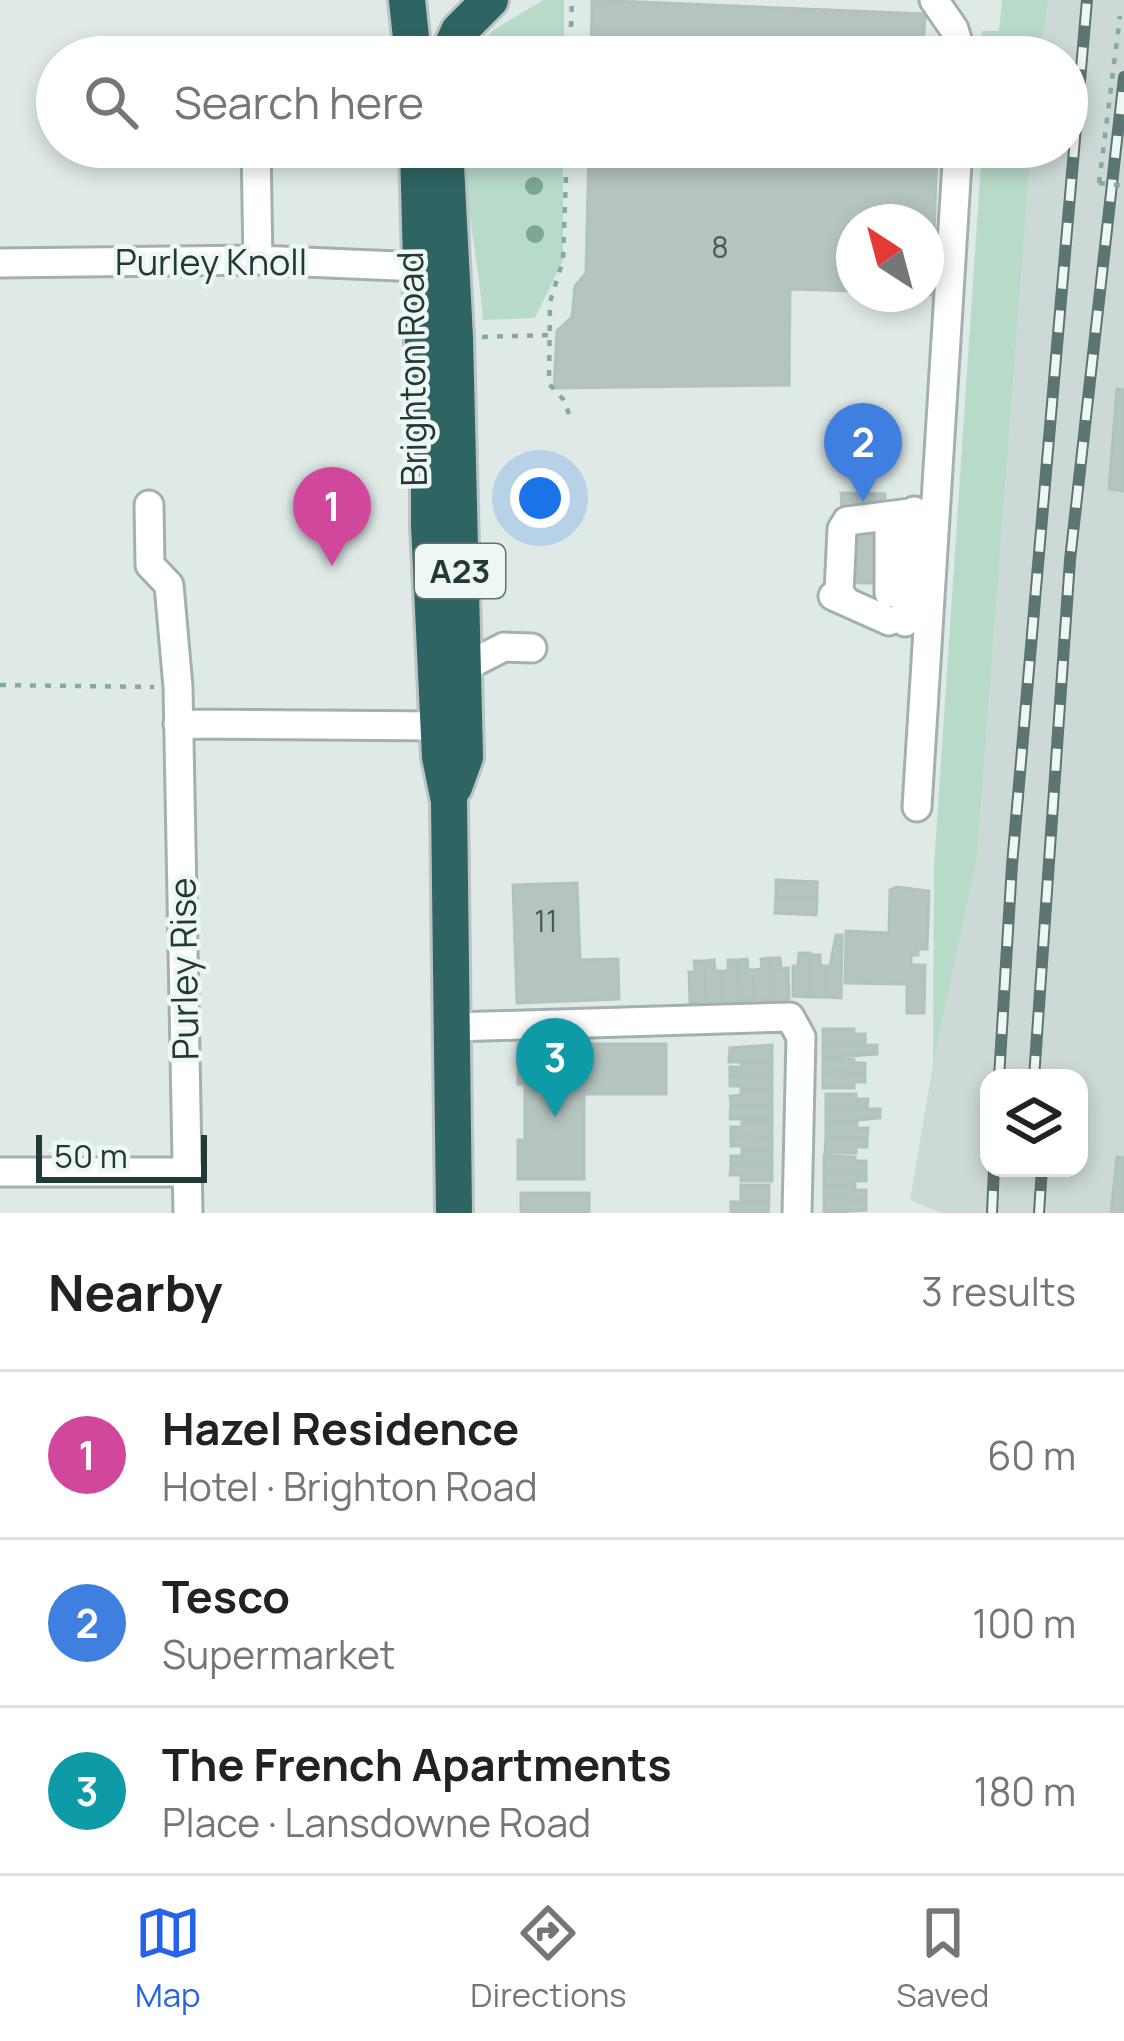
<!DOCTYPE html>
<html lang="en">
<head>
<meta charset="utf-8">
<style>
	:root { --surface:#fff; --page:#f6f6f6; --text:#222; --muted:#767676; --line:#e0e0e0; --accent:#2563eb }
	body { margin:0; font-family:Manrope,sans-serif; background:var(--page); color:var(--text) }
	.controls { position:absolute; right:36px; bottom:36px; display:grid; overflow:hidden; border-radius:24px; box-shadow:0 6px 18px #0003 }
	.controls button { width:108px; height:108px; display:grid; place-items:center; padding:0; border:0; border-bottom:3px solid var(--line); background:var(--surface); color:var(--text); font:60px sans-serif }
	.compass { position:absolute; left:836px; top:204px; width:108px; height:108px; border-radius:50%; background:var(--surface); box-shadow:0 6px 18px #0003; rotate:324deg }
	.scale { position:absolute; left:36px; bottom:30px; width:171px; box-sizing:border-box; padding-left:12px; border:6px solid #213937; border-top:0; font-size:33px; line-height:42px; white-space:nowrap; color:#213937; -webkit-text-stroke:9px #eff7f4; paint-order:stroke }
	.you { position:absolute; left:540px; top:498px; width:42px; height:42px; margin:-30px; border:9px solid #fff; border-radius:50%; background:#1a73e8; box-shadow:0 0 0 18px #1a73e833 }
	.badge { display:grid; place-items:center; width:78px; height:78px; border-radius:50%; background:var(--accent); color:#fff; font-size:39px; font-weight:700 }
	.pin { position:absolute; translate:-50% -99px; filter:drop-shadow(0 3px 6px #0008) }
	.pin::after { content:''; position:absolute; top:63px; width:42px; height:36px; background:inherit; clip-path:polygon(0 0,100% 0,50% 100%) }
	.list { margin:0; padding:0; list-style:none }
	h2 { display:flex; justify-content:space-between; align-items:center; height:156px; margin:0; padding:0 48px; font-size:51px }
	h2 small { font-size:39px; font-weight:400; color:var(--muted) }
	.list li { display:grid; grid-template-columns:78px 1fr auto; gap:36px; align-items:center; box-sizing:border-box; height:168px; padding:0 48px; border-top:3px solid var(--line) }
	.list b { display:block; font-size:45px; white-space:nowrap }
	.list p { margin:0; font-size:39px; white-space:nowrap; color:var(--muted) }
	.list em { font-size:39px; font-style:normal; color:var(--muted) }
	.icon { flex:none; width:66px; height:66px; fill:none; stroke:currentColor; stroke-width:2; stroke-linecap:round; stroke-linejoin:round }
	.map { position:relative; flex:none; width:1124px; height:1213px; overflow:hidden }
	.search { position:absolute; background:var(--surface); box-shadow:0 6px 18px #0003; left:36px; right:36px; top:36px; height:132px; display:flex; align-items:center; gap:30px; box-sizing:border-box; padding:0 42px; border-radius:66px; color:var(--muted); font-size:45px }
	.sheet { height:660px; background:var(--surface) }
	nav { display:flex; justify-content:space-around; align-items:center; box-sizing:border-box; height:168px; border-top:3px solid var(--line); background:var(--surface); font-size:33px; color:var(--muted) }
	nav a { display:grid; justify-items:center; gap:6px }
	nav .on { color:var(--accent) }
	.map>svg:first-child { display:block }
</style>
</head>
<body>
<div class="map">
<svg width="1124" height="1213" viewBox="0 0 1124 1213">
	<rect width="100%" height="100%" fill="#dfeae7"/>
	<path fill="#cdd9d6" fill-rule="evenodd" d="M1048,0H1124V1213H941L910,1200L933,1065L977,858L1031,147H1067V57H1041ZM989,1078H1079V1168H989Z"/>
	<path fill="#b8dac8" d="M543,0H564V57H472L492,31Z
		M1002,0H1048L1041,57H982V31H999Z
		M463,147H563V260L535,318L483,320C479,262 465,206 463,147Z
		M982,147H1031L977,858L933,1065L934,866Z"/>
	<path fill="#b5c4c0" stroke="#b2c3bf" stroke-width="3" d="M592,0L925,14L923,57H591Z
		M589,147H937L932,295L918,294H926V222H854V291L790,289L789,385L554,388L557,331L572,317L575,286L586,273Z
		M1117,389L1124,390V491L1109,489Z
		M841,493L885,494V511L842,510Z
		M836,510L892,511L908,584L830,582Z
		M776,880L817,882V898L776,897Z
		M577,883L580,960L618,959L619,999L517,1003L513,885Z
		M897,887L929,891L927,949H918V955H911V965H925L924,1013H907V984L845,983L846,931L889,933L890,890Z
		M776,897L817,898L816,915L775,913Z
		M836,935H842L841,998L826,997V966H830Z
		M799,953H810V997L793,996V966H798Z
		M810,955H820V966H826V997H810Z
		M770,958L773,1000H754L753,970L762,969L761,959Z
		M770,958H780L781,969L788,968L789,999L773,1000Z
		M747,959L748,970H753L754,1000L740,1001L737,960Z
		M714,960L715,971H721L723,1002H706L704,961Z
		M728,960H737L740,1001L723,1002L721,971H728Z
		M694,961H704L706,1002L690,1003L689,972H695Z
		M823,1029H854V1034H865V1044H823Z
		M518,1044H666V1094H584V1179H518V1140H525V1084H518Z
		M823,1044L877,1045V1054L823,1058Z
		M772,1045V1062H729L730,1048Z
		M823,1058H854V1063H865V1073L823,1072Z
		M742,1062H772V1076H730V1067H741Z
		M823,1072L865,1073V1082H854V1088H823Z
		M730,1076H772V1090H741V1086H730Z
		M741,1090H772V1105H731L730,1096L741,1095Z
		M826,1094H856V1099H868L867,1109H826Z
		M731,1105H772V1119H730Z
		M826,1109H880V1118L826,1123Z
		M742,1122H772V1137L731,1136V1127H742Z
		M826,1123H857L856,1128H868L867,1138L826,1137Z
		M731,1136L772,1137V1151H742V1146H731Z
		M826,1137L867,1138V1147H856V1153H825Z
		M742,1151H772V1165H731V1156H742Z
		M824,1156L855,1157V1161H866V1171H824Z
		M1117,1157L1124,1158V1213H1111Z
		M731,1165H772V1181H741V1175H730Z
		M824,1171H866V1181H855V1185H824Z
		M741,1185H769V1202H741Z
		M824,1185H855V1190H866V1200L824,1199Z
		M521,1193H589V1213H521Z
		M824,1199L866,1200V1210L824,1213Z
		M731,1202H769L768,1213H731Z"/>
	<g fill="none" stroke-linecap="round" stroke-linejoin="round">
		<defs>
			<path id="minor" d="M934,0L954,29L962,57
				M256,147L258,260
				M0,263L258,260L421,267
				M149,505L150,565L169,585L178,687L188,1213
				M889,593V532L914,511
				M833,596L889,621
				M847,602L839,593L842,529L847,521L910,513L905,622
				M463,668L504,647L532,648
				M178,724L439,726
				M917,807L958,147
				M454,1027L790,1017L801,1037L797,1213
				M0,1172H189"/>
			<path id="highway" d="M407,0L413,57
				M447,57L459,31L490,0
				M418,147L423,340L429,437V525L440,757L449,801L454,1213
				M445,147L455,338L465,757L454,787"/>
		</defs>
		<use href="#minor" stroke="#a2b1af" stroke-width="33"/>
		<use href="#highway" stroke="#bcc4c3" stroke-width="42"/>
		<path stroke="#81aca6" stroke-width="4.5" stroke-dasharray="6 9" stroke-linecap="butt" d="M570,57L572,0
			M567,147L563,260L550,302L549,384L563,399L569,414
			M1099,183L1120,16
			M482,337L549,335
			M0,685L154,687"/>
		<use href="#minor" stroke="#fff" stroke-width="27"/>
		<use href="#highway" stroke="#2e6462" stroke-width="36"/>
		<defs>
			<path id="rail" d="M999,1078L1012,865L1087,0
				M1034,1078L1070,560L1124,77
				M992,1213L994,1168
				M1039,1213L1042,1168"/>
		</defs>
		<use href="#rail" stroke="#5b7572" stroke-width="12"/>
		<use href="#rail" stroke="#eff7f4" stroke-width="8" stroke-dasharray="22" stroke-linecap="butt"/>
		<path stroke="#81aca6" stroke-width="4.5" stroke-dasharray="6 9" stroke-linecap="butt" d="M1099,183L1124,186"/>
	</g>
	<g fill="#7da694">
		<circle cx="534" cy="186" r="9"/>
		<circle cx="535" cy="234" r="9"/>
	</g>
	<g text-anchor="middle" stroke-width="9" stroke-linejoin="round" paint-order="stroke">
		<g font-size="30" fill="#465c59">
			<text x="720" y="258">8</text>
			<text x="546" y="932">11</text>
		</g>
		<rect fill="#eff7f4" stroke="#5f7270" stroke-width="3" x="415" y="544" width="90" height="54" rx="9"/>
		<g font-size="33" font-weight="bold" fill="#213937">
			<text x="460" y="583">A23</text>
		</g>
		<g font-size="36" fill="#213937" stroke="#eff7f4">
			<text x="211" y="275">Purley Knoll</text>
			<text transform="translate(412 369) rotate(-91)" y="13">Brighton Road</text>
			<text transform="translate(184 969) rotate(-91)" y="13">Purley Rise</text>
		</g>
	</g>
</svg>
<div class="controls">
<button><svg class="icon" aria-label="layers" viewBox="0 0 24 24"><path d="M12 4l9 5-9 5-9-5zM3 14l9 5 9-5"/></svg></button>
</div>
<svg class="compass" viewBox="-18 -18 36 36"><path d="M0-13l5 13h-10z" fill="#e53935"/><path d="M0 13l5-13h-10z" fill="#767676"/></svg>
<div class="scale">50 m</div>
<div class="you"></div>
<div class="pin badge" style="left:332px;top:566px;background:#d1479c">1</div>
<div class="pin badge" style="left:863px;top:502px;background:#3f7fe0">2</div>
<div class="pin badge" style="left:555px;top:1117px;background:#0f9aa8">3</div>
<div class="search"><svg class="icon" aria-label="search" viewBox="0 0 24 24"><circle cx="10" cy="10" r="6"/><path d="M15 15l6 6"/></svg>Search here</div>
</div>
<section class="sheet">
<h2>Nearby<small>3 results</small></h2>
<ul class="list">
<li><span class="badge" style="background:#d1479c">1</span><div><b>Hazel Residence</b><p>Hotel · Brighton Road</p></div><em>60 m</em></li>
<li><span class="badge" style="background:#3f7fe0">2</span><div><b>Tesco</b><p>Supermarket</p></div><em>100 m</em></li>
<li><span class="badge" style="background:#0f9aa8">3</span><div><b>The French Apartments</b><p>Place · Lansdowne Road</p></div><em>180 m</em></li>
</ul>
</section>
<nav>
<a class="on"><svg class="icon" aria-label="map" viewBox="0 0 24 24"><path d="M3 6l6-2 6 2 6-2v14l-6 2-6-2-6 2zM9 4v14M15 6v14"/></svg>Map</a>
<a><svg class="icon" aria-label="directions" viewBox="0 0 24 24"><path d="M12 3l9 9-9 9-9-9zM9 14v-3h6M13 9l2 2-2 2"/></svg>Directions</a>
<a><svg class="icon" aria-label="saved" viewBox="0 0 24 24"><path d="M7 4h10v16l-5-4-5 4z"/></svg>Saved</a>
</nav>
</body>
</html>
